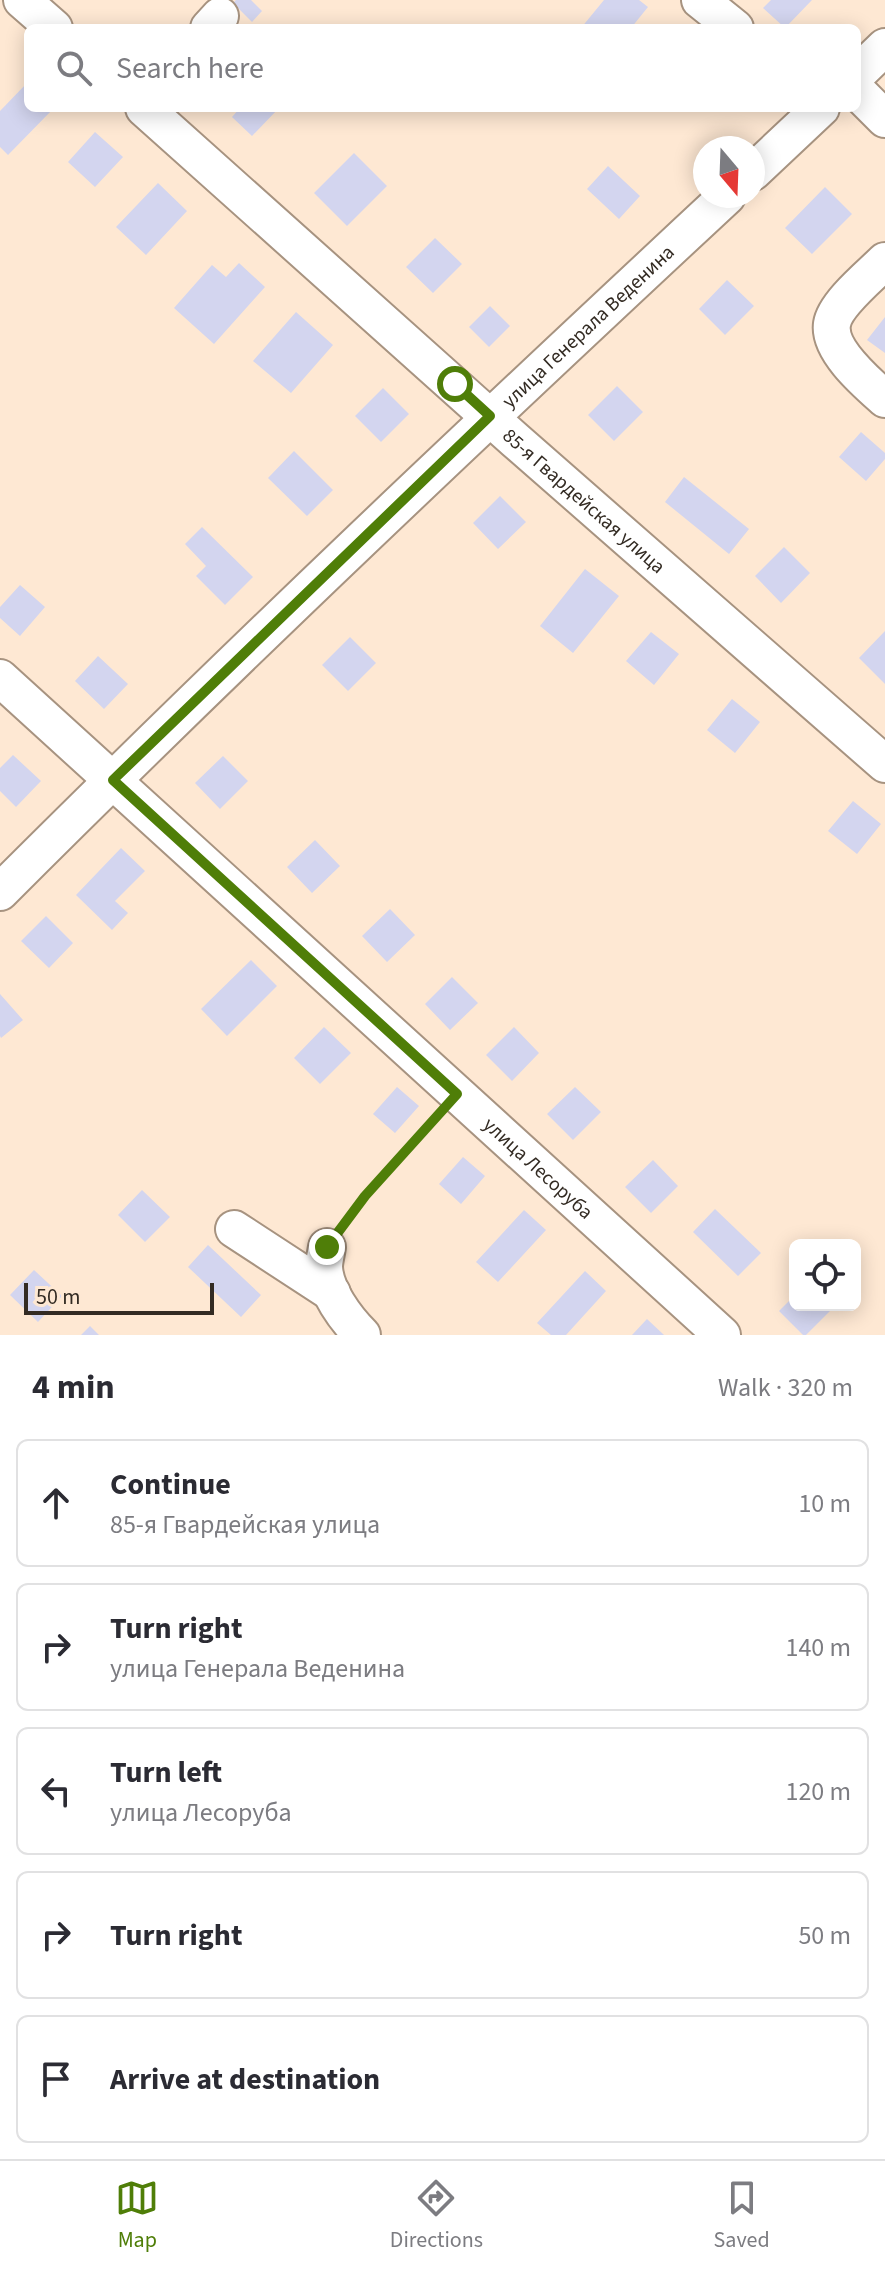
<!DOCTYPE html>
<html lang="en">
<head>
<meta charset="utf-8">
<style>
	:root { --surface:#fff; --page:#f2f2f3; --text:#2b2b33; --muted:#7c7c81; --line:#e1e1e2; --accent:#4f7e08 }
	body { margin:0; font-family:"Source Sans 3",sans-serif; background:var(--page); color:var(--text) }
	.controls { position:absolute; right:24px; bottom:24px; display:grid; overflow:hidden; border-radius:12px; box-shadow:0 4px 20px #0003 }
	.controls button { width:72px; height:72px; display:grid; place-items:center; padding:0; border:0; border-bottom:2px solid var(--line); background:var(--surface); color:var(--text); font:40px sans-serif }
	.compass { position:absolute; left:693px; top:136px; width:72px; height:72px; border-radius:50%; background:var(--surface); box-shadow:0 4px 20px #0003; rotate:161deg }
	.scale { position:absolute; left:24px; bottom:20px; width:190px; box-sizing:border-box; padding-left:8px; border:4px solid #332b23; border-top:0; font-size:22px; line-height:28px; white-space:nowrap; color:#332b23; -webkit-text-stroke:6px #fee8d3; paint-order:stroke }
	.stop { position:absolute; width:24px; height:24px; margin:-18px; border:6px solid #4f7e08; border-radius:50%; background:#fff }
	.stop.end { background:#4f7e08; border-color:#fff; box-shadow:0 2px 8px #0008 }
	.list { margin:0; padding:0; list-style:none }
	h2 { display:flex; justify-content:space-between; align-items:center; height:104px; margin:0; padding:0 32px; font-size:34px }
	h2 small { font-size:26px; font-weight:400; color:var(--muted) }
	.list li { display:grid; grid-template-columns:52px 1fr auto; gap:24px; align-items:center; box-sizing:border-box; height:128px; margin:0 16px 16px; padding:0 16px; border:2px solid var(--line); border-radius:12px }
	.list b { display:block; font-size:30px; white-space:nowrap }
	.list p { margin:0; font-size:26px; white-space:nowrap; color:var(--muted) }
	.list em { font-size:26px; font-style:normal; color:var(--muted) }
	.icon { flex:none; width:44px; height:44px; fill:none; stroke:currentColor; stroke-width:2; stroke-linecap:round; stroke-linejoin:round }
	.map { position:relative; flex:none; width:885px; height:1335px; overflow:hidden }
	.search { position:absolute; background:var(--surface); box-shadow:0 4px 20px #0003; left:24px; right:24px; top:24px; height:88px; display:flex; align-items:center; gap:20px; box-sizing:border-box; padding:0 28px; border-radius:12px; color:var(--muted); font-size:30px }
	.sheet { height:824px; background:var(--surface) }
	nav { display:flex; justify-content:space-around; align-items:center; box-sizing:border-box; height:112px; border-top:2px solid var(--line); background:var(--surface); font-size:22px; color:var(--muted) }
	nav a { display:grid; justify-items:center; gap:4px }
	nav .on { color:var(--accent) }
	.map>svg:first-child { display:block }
</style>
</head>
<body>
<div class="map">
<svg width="885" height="1335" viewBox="0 0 885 1335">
	<rect width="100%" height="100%" fill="#fee8d3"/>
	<path fill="#d3d5ef" d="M236,0H251L262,11L252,22L233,3Z
		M604,0H639L648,7L631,28H581Z
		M771,0H812L785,28L763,8Z
		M28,82V108H54L8,155L0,147V111Z
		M240,108H279L252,136L232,117Z
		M95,132L123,157L95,187L68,162Z
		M354,153L387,186L347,226L314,193Z
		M608,166L640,196L619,219L587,189Z
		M158,183L187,211L146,255L116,227Z
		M825,187L852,214L812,254L785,228Z
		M435,238L462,264L433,293L406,267Z
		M239,263L265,287L214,344L174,308L212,265L226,277Z
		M727,280L754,306L725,335L699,309Z
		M490,306L510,326L489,347L469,327Z
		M296,312L333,345L291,393L253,361Z
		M885,317V353L867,340Z
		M617,386L643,412L614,441L588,415Z
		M383,388L409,414L381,442L355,416Z
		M861,432L885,453V459L866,481L839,457Z
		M294,451L333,490L307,516L268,478Z
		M684,477L749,529L729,554L665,502Z
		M500,496L526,522L498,549L473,523Z
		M202,527L253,577L225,605L196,576L206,566L185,544Z
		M784,547L810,573L781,603L755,576Z
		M585,569L619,596L573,653L540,626Z
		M20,585L45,607L20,636L0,618V607Z
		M885,631V684L859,658Z
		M651,632L679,654L654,685L626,661Z
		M350,637L376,663L348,691L322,665Z
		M98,656L128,684L104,709L75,681Z
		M732,699L760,722L735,753L707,730Z
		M13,755L41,781L16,807L0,791V768Z
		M223,756L248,781L220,809L195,783Z
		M853,801L881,824L857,854L828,831Z
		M315,840L340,866L312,893L287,867Z
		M121,848L145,871L115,901L128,913L112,930L76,895Z
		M390,909L415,935L387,962L362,936Z
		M46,916L73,943L49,968L21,941Z
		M251,960L277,986L227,1036L201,1009Z
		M452,977L478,1003L450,1030L425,1004Z
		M0,994L23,1020L1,1038L0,1036Z
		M324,1027L351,1053L320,1084L294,1058Z
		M514,1027L539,1053L512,1081L486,1055Z
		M397,1087L419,1106L395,1133L373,1114Z
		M575,1087L601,1112L573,1140L547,1114Z
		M463,1157L485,1176L461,1204L439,1184Z
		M653,1160L678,1186L651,1213L625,1187Z
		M142,1190L170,1217L145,1242L118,1215Z
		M715,1209L761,1253L738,1276L693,1232Z
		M524,1210L546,1230L498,1282L476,1262Z
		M208,1245L261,1295L241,1317L188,1267Z
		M34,1270L62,1296L38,1322L10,1295Z
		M585,1271L606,1291L566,1335H551L537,1323Z
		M795,1295V1305H828L832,1309L806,1335H803L779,1311Z
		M647,1319L664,1335H632Z
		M90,1326L99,1335H81Z"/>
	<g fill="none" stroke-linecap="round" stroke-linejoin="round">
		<defs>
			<g id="minor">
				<path d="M22,0L54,28"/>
				<path d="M700,0L735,28"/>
				<path d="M209,28L220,16"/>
				<path d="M857,74L885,47"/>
				<path d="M857,91L885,119"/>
				<path id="s1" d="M144,108L515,440L885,764"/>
				<path d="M753,172L821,108"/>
				<path d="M885,261C871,275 835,304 832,324C828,350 867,383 885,399"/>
				<path id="s2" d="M0,678L722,1335"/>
				<path id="s3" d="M0,892C237,655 481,425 727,196"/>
				<path d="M234,1229L332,1293"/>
				<path d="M327,1247C326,1254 324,1261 324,1267C325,1291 346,1319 362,1335"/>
			</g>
		</defs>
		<use href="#minor" stroke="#a79380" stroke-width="40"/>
		<path stroke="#a49485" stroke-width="5" stroke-dasharray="8 4" stroke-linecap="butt" d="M344,1224L365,1196L439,1114"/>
		<use href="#minor" stroke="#fff" stroke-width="36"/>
	</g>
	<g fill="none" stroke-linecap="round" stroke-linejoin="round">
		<path stroke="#4f7e08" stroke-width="10" d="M327,1247L365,1196L457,1094L113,780L490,416L455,384"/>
	</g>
	<g text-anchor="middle" stroke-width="6" stroke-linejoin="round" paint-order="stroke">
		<g font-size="20" fill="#332b23" stroke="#fee8d3">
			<text dy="7" stroke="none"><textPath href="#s3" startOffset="816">улица Генерала Веденина</textPath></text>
			<text dy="7" stroke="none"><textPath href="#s1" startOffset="590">85-я Гвардейская улица</textPath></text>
			<text dy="7" stroke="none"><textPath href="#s2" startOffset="728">улица Лесоруба</textPath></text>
		</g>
	</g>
</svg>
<div class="controls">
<button><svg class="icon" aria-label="locate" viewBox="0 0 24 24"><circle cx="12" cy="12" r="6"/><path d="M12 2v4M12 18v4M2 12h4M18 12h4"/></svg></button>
</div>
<svg class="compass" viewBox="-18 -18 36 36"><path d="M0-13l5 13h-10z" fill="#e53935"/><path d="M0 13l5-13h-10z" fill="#7c7c81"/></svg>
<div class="scale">50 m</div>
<div class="stop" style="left:455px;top:384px"></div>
<div class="stop end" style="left:327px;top:1247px"></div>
<div class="search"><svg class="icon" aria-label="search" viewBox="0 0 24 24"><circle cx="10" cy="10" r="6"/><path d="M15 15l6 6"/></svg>Search here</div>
</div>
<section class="sheet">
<h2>4 min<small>Walk · 320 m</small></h2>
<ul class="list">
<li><svg class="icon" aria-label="ahead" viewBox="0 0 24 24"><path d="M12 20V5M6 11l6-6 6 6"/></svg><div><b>Continue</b><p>85-я Гвардейская улица</p></div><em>10 m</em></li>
<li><svg class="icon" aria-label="right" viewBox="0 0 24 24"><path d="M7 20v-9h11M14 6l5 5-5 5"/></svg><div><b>Turn right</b><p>улица Генерала Веденина</p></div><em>140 m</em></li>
<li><svg class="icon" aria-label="left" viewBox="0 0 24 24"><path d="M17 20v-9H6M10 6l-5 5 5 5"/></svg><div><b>Turn left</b><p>улица Лесоруба</p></div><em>120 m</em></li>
<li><svg class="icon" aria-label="right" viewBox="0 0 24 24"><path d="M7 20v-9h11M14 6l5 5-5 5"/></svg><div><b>Turn right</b></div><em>50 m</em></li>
<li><svg class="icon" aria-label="arrive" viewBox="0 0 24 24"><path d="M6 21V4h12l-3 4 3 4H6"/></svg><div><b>Arrive at destination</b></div></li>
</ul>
</section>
<nav>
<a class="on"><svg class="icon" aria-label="map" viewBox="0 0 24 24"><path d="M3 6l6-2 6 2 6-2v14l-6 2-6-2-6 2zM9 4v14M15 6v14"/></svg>Map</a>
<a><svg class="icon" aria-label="directions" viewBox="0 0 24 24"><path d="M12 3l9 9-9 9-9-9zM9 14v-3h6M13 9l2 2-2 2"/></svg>Directions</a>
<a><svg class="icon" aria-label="saved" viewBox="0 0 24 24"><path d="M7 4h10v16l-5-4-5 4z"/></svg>Saved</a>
</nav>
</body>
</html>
